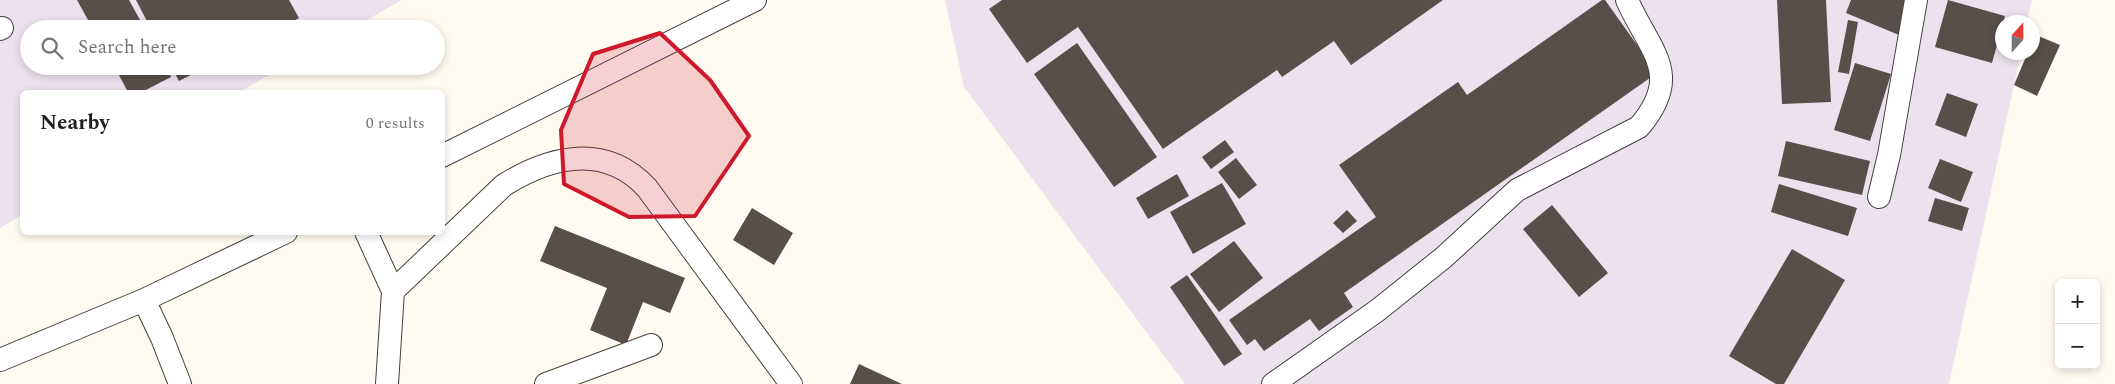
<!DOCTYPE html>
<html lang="en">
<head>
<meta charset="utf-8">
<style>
	:root { --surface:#fff; --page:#f6f6f6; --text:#202124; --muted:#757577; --line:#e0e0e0 }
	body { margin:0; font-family:Spectral,serif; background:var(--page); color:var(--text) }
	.controls { position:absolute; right:15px; bottom:15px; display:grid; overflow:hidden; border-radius:8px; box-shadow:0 2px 8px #0003 }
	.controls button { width:45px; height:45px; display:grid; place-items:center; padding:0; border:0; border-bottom:1px solid var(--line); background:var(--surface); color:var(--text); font:25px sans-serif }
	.compass { position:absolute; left:1995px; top:15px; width:45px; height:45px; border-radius:50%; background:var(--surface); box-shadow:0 2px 8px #0003; rotate:21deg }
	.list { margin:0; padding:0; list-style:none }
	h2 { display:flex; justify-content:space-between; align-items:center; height:65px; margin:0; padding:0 20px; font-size:21px }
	h2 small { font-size:16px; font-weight:400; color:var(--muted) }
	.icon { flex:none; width:28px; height:28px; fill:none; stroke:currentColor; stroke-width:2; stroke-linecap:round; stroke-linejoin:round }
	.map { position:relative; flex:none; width:2115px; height:384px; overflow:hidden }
	.search { position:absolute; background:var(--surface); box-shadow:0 2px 8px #0003; left:20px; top:20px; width:425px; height:55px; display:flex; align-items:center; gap:12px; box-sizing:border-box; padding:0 18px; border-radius:28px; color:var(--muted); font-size:19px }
	.panel { position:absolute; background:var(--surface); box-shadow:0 2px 8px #0003; left:20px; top:90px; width:425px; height:145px; border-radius:8px }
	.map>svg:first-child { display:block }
</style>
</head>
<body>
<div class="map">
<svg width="2115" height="384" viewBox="0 0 2115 384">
	<rect width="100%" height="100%" fill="#fffbf0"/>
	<path fill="#ece2ee" d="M0,0H402L351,29H29V66H285L239,92H22V215L0,228Z
		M945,0H2032L2027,22H2002V52L2021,53L1949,384H1185L964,87Z"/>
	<path fill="#584e4a" d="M77,0H129L145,29H93Z
		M136,0H289L299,18L279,29H151Z
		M1002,0H1443L1351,65L1334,41L1282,77L1277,70L1163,149L1078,27L1027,63L989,9Z
		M1602,0H1605L1657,73L1344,293L1353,307L1319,331L1310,319L1264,351L1255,339L1247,345L1229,320L1376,217L1339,165L1458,82L1467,95Z
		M1777,0H1826L1831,102L1782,104Z
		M1851,0H1913L1899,35L1846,13Z
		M1948,0L2005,16L1992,63L1935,47Z
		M1848,20L1858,22L1849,74L1838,72Z
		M2036,35L2060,45L2037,96L2014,85L2028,52H2032V43Z
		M1077,43L1157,157L1114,187L1034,74Z
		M1855,63L1891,74L1870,141L1834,130Z
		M114,66H166L171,77L142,92H128Z
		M171,66H208L179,81Z
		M1947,93L1978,104L1966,137L1935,125Z
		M1225,140L1234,152L1211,169L1202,157Z
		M1786,141L1870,161L1862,195L1778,176Z
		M1236,158L1257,185L1239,199L1218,172Z
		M1940,159L1973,172L1961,202L1928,188Z
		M1177,174L1189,196L1148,219L1136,198Z
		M1222,183L1246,224L1193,254L1170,212Z
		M1779,184L1857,208L1848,236L1771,212Z
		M1935,198L1969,208L1962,231L1928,221Z
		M1552,205L1608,273L1579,297L1523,229Z
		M752,208L793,233L774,265L733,240Z
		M1347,210L1357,221L1343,233L1333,223Z
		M555,226L685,278L670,313L643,302L626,345L590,330L607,288L540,261Z
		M1234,241L1263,278L1219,312L1190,274Z
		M1792,249L1845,280L1784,384H1776L1729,356Z
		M1187,275L1242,354L1224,366L1170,287Z
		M859,364L902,384H850Z"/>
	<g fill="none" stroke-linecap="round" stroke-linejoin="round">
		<defs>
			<path id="minor" d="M0,29L2,28
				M442,156L755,0
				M1879,197L1889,155L1916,0
				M366,232L393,291L387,384
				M393,291L504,185C551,156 605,143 647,188L791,384
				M144,300L162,338L180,384
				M0,360L144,300L286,232
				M546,384L651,345
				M1273,384L1378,310L1443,258L1517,190L1639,127C1684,74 1650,52 1627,0"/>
		</defs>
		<use href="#minor" stroke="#414141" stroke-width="24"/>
		<use href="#minor" stroke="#fff" stroke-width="22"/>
	</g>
	<path fill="#cd182e" fill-opacity="0.2" stroke="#cd182e" stroke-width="4" stroke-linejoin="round" d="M660,33L710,80L749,136L695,216L629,217L564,184L561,130L593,54Z"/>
</svg>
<div class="controls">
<button>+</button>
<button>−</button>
</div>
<svg class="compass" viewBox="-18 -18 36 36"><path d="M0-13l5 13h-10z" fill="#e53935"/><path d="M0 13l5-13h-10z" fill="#757577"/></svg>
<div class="search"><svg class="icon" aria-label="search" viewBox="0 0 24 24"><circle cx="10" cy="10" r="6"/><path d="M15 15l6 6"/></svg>Search here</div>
<section class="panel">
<h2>Nearby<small>0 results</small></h2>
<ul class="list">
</ul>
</section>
</div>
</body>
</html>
